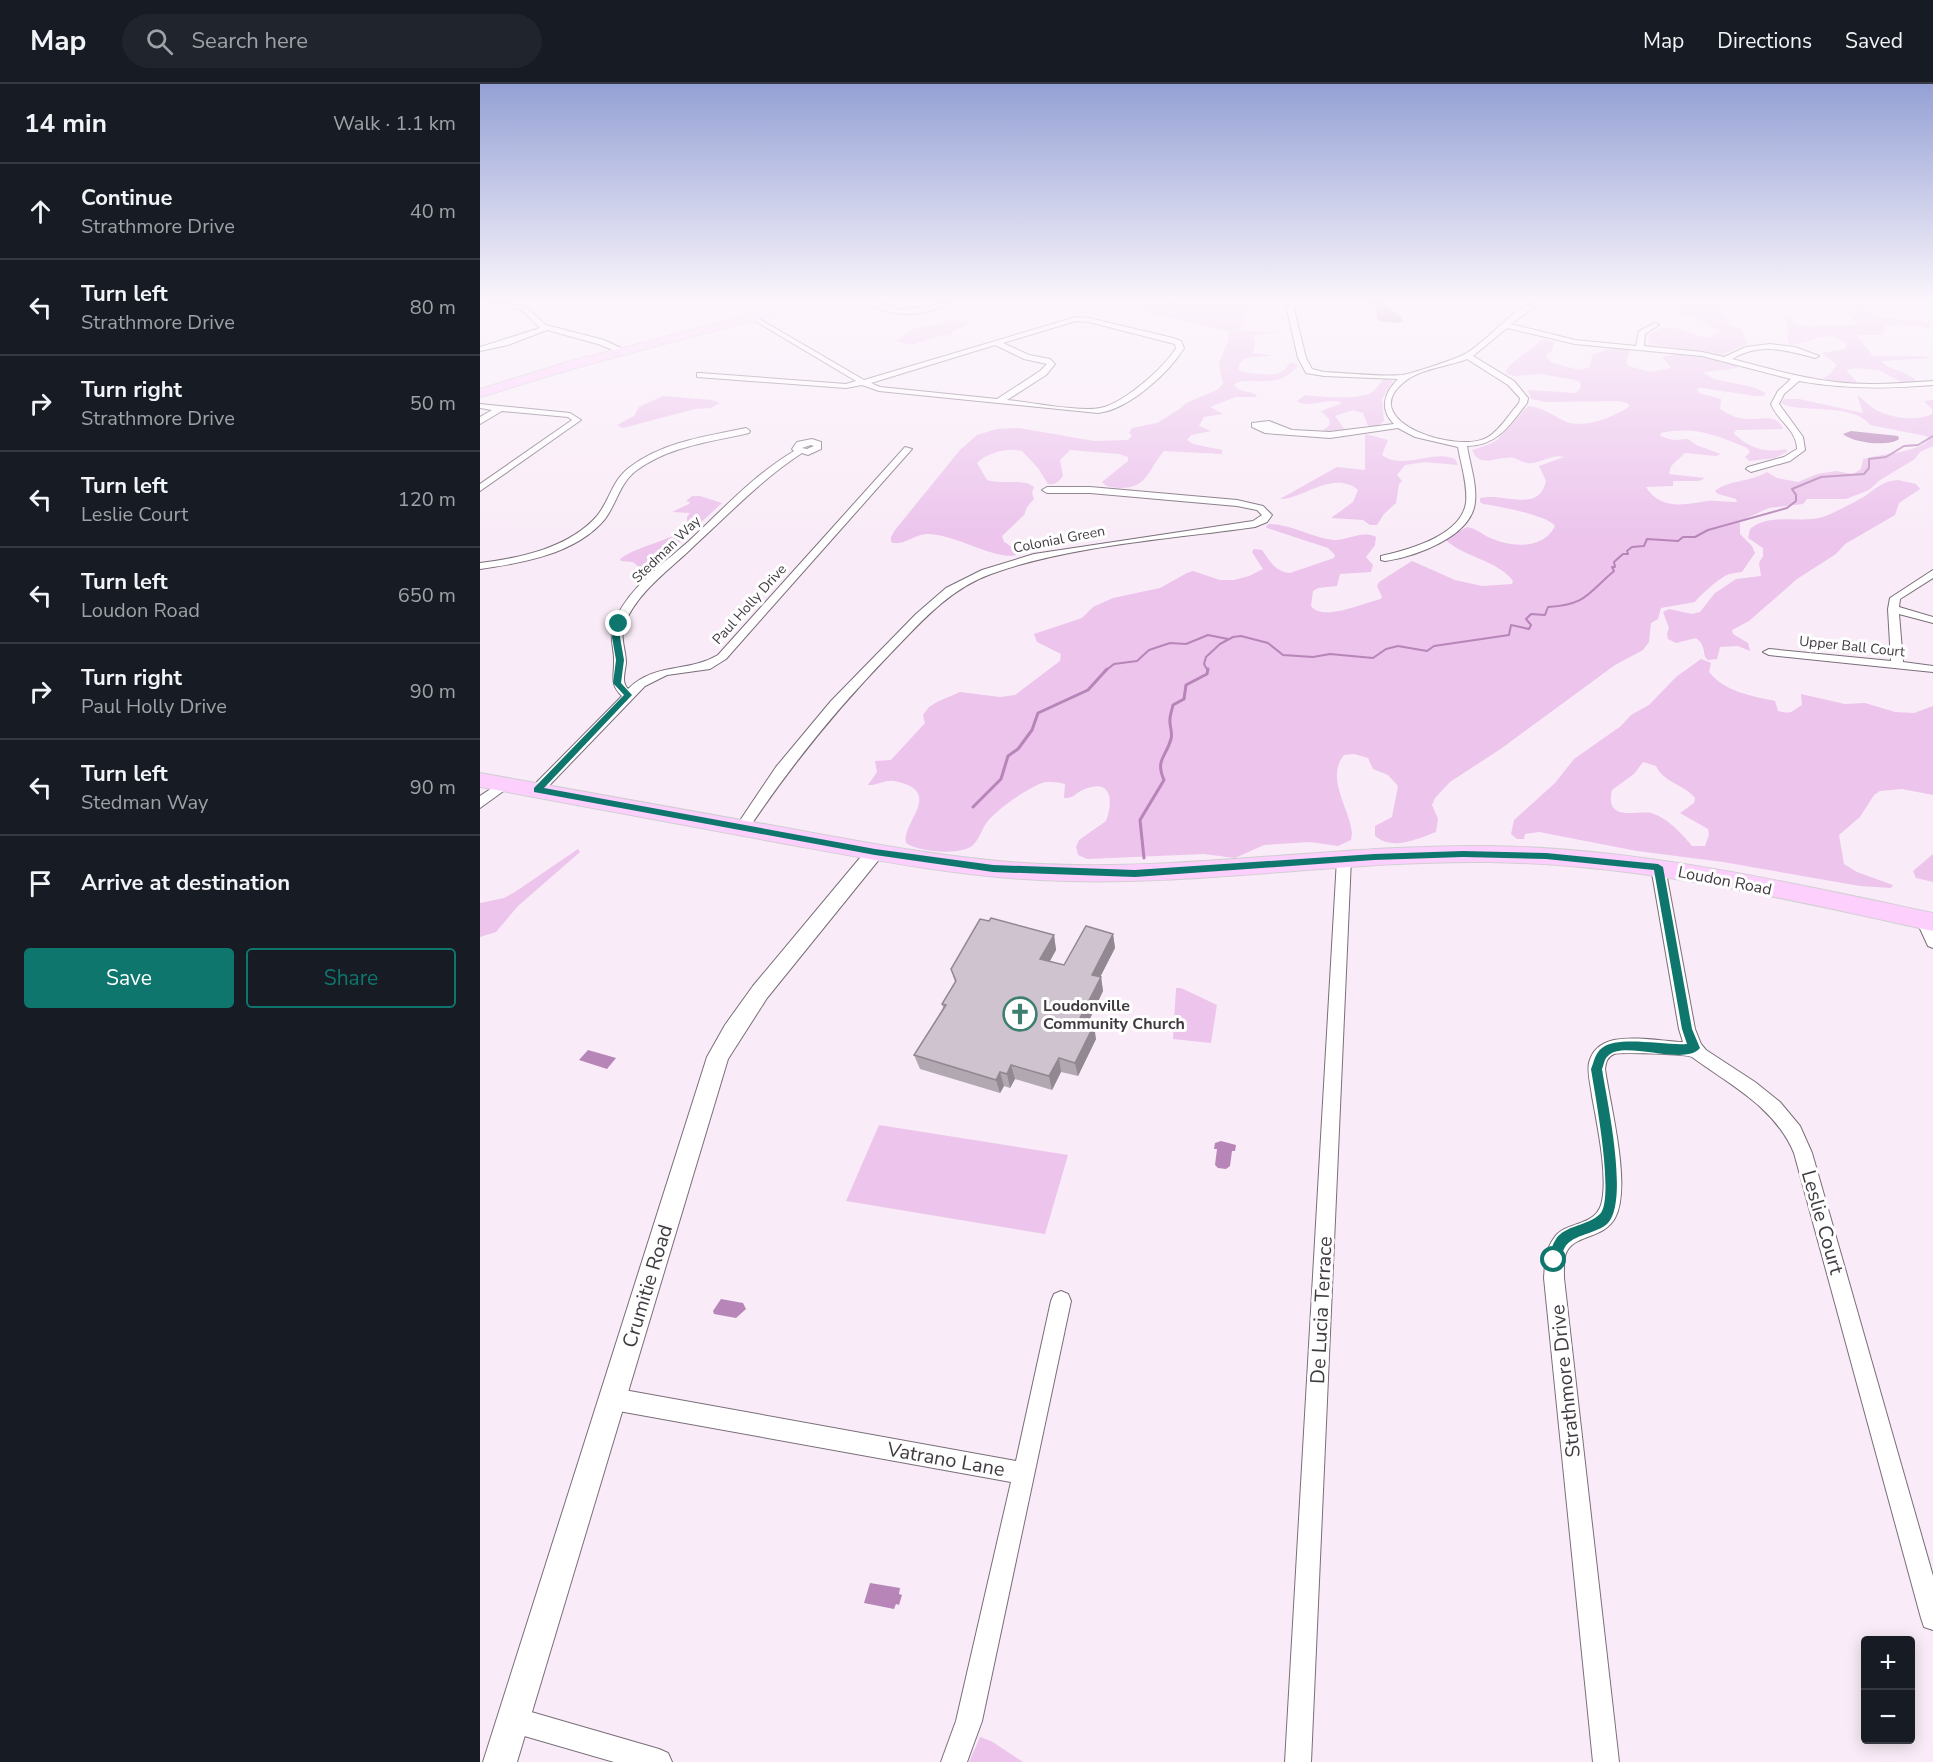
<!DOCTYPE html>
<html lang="en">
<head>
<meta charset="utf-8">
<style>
	:root { --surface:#171b24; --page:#20242c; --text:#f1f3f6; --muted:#9ea1a6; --line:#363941; --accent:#0f766e }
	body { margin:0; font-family:"Nunito Sans",sans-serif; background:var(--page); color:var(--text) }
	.controls { position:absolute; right:18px; bottom:18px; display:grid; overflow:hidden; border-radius:6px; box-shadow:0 3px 15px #0003 }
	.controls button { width:54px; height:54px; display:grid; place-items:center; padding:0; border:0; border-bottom:2px solid var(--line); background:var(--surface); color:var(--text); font:30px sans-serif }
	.stop { position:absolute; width:18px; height:18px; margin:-14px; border:4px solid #0f766e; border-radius:50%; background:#fff }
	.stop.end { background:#0f766e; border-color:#fff; box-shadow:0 2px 6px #0008 }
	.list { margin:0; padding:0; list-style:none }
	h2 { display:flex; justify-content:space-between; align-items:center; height:78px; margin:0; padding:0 24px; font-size:26px }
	h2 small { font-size:20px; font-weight:400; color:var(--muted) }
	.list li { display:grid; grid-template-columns:39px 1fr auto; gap:18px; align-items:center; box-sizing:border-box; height:96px; padding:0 24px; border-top:2px solid var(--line) }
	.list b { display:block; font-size:22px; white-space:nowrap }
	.list p { margin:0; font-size:20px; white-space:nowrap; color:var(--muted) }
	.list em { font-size:20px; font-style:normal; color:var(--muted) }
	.actions { display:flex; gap:12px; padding:18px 24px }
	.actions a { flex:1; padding:14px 0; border:2px solid var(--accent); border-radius:6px; text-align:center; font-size:21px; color:var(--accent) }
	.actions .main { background:var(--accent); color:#fff }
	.icon { flex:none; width:33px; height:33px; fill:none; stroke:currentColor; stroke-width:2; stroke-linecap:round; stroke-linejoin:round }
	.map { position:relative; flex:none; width:1453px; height:1678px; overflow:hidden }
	header { display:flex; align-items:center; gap:36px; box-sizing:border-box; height:84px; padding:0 30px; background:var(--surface); border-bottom:2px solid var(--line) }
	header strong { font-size:28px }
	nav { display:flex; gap:33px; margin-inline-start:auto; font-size:21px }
	.search { width:420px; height:54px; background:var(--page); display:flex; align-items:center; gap:15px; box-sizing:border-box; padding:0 21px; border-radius:33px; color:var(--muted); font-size:22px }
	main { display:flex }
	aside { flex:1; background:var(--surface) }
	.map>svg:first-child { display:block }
</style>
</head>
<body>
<header>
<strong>Map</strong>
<div class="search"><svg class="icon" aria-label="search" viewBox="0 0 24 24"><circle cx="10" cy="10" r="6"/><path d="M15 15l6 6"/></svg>Search here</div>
<nav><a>Map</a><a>Directions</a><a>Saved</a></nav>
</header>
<main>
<aside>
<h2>14 min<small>Walk · 1.1 km</small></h2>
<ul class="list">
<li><svg class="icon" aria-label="ahead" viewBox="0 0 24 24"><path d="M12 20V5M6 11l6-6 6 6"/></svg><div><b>Continue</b><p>Strathmore Drive</p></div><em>40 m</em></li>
<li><svg class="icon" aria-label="left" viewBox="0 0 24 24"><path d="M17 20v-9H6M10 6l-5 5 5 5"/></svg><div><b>Turn left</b><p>Strathmore Drive</p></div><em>80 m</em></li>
<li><svg class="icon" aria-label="right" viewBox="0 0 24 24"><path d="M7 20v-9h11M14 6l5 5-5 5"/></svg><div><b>Turn right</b><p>Strathmore Drive</p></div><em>50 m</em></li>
<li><svg class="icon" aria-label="left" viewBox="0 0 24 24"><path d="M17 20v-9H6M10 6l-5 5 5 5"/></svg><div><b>Turn left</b><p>Leslie Court</p></div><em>120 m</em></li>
<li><svg class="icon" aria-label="left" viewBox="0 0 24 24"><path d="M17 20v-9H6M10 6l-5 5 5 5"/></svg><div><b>Turn left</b><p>Loudon Road</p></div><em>650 m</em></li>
<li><svg class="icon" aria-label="right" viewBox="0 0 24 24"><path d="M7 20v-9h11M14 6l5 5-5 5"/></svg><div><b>Turn right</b><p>Paul Holly Drive</p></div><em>90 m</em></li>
<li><svg class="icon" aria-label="left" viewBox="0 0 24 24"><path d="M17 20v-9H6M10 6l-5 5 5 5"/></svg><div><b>Turn left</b><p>Stedman Way</p></div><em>90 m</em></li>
<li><svg class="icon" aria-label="arrive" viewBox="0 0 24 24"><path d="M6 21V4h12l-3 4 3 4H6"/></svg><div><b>Arrive at destination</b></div></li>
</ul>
<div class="actions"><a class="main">Save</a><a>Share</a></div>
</aside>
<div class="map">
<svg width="1453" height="1678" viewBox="0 0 1453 1678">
	<rect width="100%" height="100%" fill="#f9ecf8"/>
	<path fill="#ecc4ec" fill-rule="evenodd" d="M621,218H778L768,228L758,247L801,248L774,251L775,263L772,269L793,271C780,275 760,268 758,286C767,290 789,292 799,289C804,287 808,282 811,278L818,281C798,309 766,290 754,301C758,308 770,307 777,311L775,313H755L730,323L743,330L724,333L719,342L731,347L711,351L707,356L713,360L742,366V370L684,367C668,385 668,405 639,404C632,403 627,404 622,398L648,377V373L639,370L590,366L580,376L583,392C578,398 576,401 568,400L558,384L542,367C528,363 507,369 497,379L507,396C523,401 543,394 554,403L552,409L554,415L547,423L544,431L522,452L524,458L540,468L539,470C518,479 475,449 446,450C433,451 422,463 411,458V453L415,446L480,366L497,351L517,345L539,344L614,357L648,356L652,352L649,349L652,344L677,339L701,324L706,319L737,306L743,300L739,279L748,257L749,247Z
		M1175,218H1233L1240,221L1249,241L1262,245L1267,260L1242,271L1169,260L1168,252C1188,233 1206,250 1227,254L1241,248L1211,232H1197L1196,230L1200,226L1198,225Z
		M1371,218H1383L1393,233L1439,236L1451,240L1449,244L1420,240L1406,242L1402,251H1377L1393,272H1443L1452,274L1401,277C1408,287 1428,286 1436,297L1421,298L1399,286L1375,284L1366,286L1377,298L1374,300L1346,296L1343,294L1350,290L1357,281L1341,269L1366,265V259C1345,244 1330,260 1309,261L1307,255L1308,244L1304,232L1310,233L1314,238L1327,242L1377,241L1378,239L1364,228Z
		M473,237L491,239L472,248L473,251L459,252L432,261L415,257L434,245Z
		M1062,255L1074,258L1072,267L1066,271L1070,278L1099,286L1110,283L1112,271L1131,264L1150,266L1146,278L1148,282L1171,288L1191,284L1182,273L1202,269L1258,281L1257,284L1223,288L1234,295L1273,303L1286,309L1284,312H1276L1221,304L1217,305L1219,309L1241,315L1240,325C1248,330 1258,335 1268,335C1282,336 1297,329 1303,345L1261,346H1256L1254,350C1268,363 1286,370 1305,365L1308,367L1295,374L1269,377L1265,373L1270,368L1267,364C1236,351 1215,342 1181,349L1180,352L1193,356L1208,355L1216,361L1241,370L1236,372L1205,369L1191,382L1189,390L1225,394L1219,397H1193V402L1166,403C1180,426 1204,421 1227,417C1237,416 1247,418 1257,418L1256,415L1238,410L1235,407C1248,396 1271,398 1287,388L1297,394L1318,398L1337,390L1356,387L1373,390L1381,385L1383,375C1403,369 1435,370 1450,355L1446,352L1390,341C1374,318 1318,330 1301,319L1304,315H1319L1383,329L1377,311C1384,315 1389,322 1396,326C1412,334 1436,338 1452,330V325L1444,317L1453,316V362L1440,368L1435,375L1400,396L1389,406L1366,415H1327L1323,420L1289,424L1260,437V450L1272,462L1275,469L1262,488C1257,489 1251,489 1247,491C1241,493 1219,512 1215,518L1181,524L1178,535L1171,539L1169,558L1163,566L1135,581L1022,664L970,698L955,714L952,721L958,735L956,748C937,755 913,767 895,752V742L912,733L918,702L908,691L893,685L888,674L874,670L864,671C845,694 870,725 872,749L871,756L858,762L830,758L784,761L755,774L724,770L607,775L598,771L596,763L599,756L626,737C633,719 633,694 605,705C596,708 594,715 584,714L585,700C579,698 568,697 562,699C546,705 514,727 505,741C501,748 499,755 493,761C481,772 438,768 426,759C421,738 466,707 414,697C405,695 396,702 388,701L397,688L395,677L411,676L445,639L443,631L449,623L457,618L480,608L520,613L535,611L580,577L581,570L557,558L554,550L602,534L613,523L633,514L680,504L707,489L713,487L740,496H754L769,492L783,485L772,468L774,465L782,466C790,477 795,488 810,489L854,474L855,471L848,464L787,444L786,442L789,440C812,440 832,454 854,456C869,456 883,446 896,453L895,461L886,473L893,481L891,488L860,490L857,502L838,504L833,507L831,522C843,538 883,519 901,515L902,513L897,502L899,498L932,477L975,496L1002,502L1032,500L1033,497C1020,477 980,472 965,455L987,443C997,445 1000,449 1008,453C1029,463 1063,467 1075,442C1067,431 1018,422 1003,420L1000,418V414C1024,408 1059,430 1066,397L1059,382L1084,373C1073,370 1062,378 1052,379C1044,380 1040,376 1034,374C1019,371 1000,386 992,366L1010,360L1017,356L1048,322C1064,323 1074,333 1087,338C1105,345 1136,332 1150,322L1147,319L1138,317L1067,318L1051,315L1048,306L1096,309L1101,303L1100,298L1096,296L1059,290L1036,292L1027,290L1026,287C1031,276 1053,266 1062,255Z
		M904,294L913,297L902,315L904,337L898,342H888L883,329L873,326L855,332L866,347L844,348L843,346L850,341L849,335L841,327L860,320L861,318C846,314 829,325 817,317L825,311C839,313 878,316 891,309C896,306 900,299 904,294Z
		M183,312L232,316L240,319L231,324L215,325L143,344L137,341L154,332L159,323Z
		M885,350L908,356L902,371C923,387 953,365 975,375L978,381L945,378L925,381L917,391L922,397L919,400L916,419L904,430L897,441H890L883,436L851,434L873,418L878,406C854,385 819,417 800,415L857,383L885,386Z
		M1418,396L1436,400L1440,405L1419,419L1415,431L1365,460L1356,470L1317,495L1269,537L1252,546L1253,550L1268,559L1270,567L1258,562L1240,563L1237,575L1228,576L1225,573C1223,564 1224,560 1216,554L1196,559L1188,555L1187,550L1189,544L1183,528L1189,525L1212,530L1220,528L1235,509L1256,495L1281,492L1279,479L1283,472V464L1268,454L1270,445C1291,428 1318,440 1343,433C1356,428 1373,419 1385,412C1397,404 1402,397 1418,396Z
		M220,412L242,419L174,482L164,487L153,478L141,477L140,475C161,460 187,459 207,443V433L210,429L192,428L209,420L210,418L206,417L212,412Z
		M1221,575L1231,579L1229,588C1245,608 1272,612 1295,617L1298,627C1313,631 1311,627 1322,621L1321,610L1365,620L1385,619L1415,628L1434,629L1453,622V711L1422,705L1400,707L1394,711L1380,733L1359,751L1364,780L1377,788L1413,801L1411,804L1380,802L1243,778L1157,767L1059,748L1045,750L1044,755H1037L1031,750L1034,736L1075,699L1094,675L1141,642L1151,631L1169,621L1196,593ZM1163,678L1176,682C1184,699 1204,700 1215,714L1214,719L1200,729L1228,745L1229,751L1225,762H1212C1201,749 1188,734 1171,729C1158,726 1124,739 1132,706L1154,690Z
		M98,765L100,768L38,822L16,848L0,853V819L24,814L35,808Z
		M1453,770V798L1436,794L1433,787Z
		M696,904H701L737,921L731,959L693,955Z
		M399,1041L588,1071L565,1150L366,1117Z
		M500,1653L511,1657L543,1678H489Z"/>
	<path fill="#b785b8" d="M890,218H904C910,226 919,230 923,237L917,239L900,237L897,235L896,223Z
		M1371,347L1418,352L1419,355C1409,363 1373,359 1363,350Z
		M108,966L136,974L127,985L99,976Z
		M741,1057L756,1061L755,1067H752L750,1082L746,1085L738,1084L735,1081L737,1065H734L735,1059Z
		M241,1215L263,1219L266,1225L256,1234L234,1230L233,1227Z
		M390,1499L420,1504L419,1510L422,1511L419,1521L416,1520L414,1525L384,1519Z"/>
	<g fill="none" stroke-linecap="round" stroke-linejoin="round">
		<path stroke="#b785b8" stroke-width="2" d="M687,221L692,218
			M625,587L634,580L657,577L669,566L690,559L706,560L728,551L748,555
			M728,587L724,580L726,573L740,560L753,553L761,552L788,559L803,571L833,573L850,570L893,574L906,565L918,562L947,567L954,562L1029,551L1031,541L1049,545L1051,541L1046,535L1051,530L1065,531L1068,523C1106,521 1107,510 1134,487L1132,483H1135L1134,478L1143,470H1148L1147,467L1152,463L1164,462L1167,455L1198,457L1203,453H1215L1228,446L1307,424L1316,417V411L1312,405L1341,393L1384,390L1389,384V375L1406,373L1424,362L1438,361L1453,352"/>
		<path stroke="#b785b8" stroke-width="3" d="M493,723L521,695L528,672L538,665L552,646L558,629L608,606L627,585
			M664,774L660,736L684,696C675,676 686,673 691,655C693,647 689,642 690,635C690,631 692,626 693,621L704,615L706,601L727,590L728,585"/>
		<defs>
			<path id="minor" d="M8,218L45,222L66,241L124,256L147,267L140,269L118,260L67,246L28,261L0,267V263L60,244L41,225Z
				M387,218H396L421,226L472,218C447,232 411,236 387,218Z
				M812,218H819L814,225L826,274L832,285L844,288C869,289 897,293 922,291C931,290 973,276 983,271C1007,260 1035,218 1061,218L1031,240L1095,256L1156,262L1159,247L1175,239L1179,241L1165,250L1164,262L1222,268L1244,273L1266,263L1290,260L1315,263L1339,272L1335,274C1305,266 1280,258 1252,275C1286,284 1321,294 1356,298C1388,302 1421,299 1453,297V301C1407,305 1364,305 1319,297L1304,310L1299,320L1323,353L1325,366L1310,377L1271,388L1266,385L1268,383L1304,373L1317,365C1317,346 1297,336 1291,320L1298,307L1311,295L1222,272L1095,260L1027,244L993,272L1034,297L1048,314L1047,319C1030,341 1017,362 987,362C990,381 997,400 995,418C992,453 934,473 905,477L901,476V472C928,466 981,452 986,419C988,401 981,381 978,363L935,353L918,344L850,354L785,349L772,343V339L789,337L812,346L850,348L914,340C899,325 904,309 918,295L844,292L826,289L818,274L807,225ZM987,275L1028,301L1040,314L1039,319C1029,330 1021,345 1008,353C979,371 876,338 923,299C940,284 967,283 987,275Z
				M272,233H276L384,296L596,233L609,234L693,254L701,257L704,264C689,289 648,326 618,329L399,307L382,301L366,304L217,293V289H220L366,300L376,297L272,235ZM596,237L609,238L687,258L695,260L696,264C684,284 643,320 620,324C599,328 550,318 527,316L566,291L575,280L570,275L549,271L523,259ZM515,261L544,275L567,280L560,287L517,315L400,303L391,299Z
				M0,320L90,329L101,336L0,407V400L92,336L88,333L22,327L0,340V333L12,326L0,324Z
				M266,344L270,347L269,349C231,358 190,362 157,386C140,398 137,419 125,435C96,470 42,479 0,485V479C40,474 89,464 117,432C130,416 132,396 150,383C183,358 227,352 266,344Z
				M332,355L341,358V365L328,371L322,369C282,395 250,429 215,461C191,485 158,507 145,539C139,553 146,565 146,579C145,589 141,598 148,605C175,578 208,589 238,571L425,363L432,365L246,575L230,585L187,591L165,602L62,709H52L50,706L52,703L142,612C130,601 134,593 134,579C135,566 129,554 133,542C145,506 182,481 209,457C243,425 274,391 314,367L312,365L317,358ZM331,361L334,362L327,365L322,364Z
				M610,403L757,416L783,422L792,431L787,438L775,443C692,455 590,461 511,490C469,505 440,539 409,571C354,628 311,681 267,747H257L255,744L257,741L296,683L351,617L436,530L466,504L502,486L554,470L773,437L782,431L777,426L757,422L610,409H567L562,406L567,403Z
				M1453,486V494L1420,515L1419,523L1453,533V539L1419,530L1423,578L1453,582V588L1289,571L1283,568L1289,565L1411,577L1408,525L1410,514Z
				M24,696L29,697L31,700L29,703L0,724V712Z
				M864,770L871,775L831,1678H805L857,775Z
				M1178,778L1185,783L1215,945L1221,960L1226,966L1275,998L1300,1018L1320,1042L1332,1069L1453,1492V1546L1444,1543L1441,1534L1314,1069C1295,1023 1250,1001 1212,973C1207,970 1141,968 1134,970C1127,973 1126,978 1125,985C1130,1021 1152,1103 1135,1134C1123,1155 1097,1150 1087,1167C1083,1174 1084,1186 1084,1194L1139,1678H1113L1064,1194C1065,1181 1065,1166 1074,1154C1085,1137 1114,1143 1121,1121C1129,1095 1117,1040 1112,1012C1111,1002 1107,989 1109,979C1112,966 1121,959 1134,956C1156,952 1181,957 1203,958L1199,945L1171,783Z
				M1443,830L1448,832L1453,841V864L1448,862L1436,836L1438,832Z
				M581,1207L588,1210L591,1217L502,1637L487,1678H461L476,1637L531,1398L133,1326L125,1323L122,1315L125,1307L133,1304L536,1377L571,1217L574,1210Z
				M34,1623L179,1665L188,1669L192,1678H134L34,1649L25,1645L21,1636L25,1627Z"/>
			<path id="tertiary" d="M395,762L401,763L404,768L401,773L287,914L248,975L37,1678H3L227,973L245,941L273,902L389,763Z"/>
			<path id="primary" d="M322,218H340L99,283L0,313V305L91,277Z
				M0,689C104,708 208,727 312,745C394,760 477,776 560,780C710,787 859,760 1009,762C1159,764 1307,798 1453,829V847C1307,815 1160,780 1009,778C859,776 710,804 560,796C476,792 394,776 312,761C208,742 104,722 0,703Z"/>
		</defs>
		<use href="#minor" stroke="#796e79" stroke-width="2"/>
		<use href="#tertiary" stroke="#796e79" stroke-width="2"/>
		<use href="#primary" stroke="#d1d0d1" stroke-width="2"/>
		<use href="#minor" fill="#fff" fill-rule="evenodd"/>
		<use href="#tertiary" fill="#fff" fill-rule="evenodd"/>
		<use href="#primary" fill="#fdcffd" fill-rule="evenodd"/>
	</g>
	<path fill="#b2a8b2" d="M633,850L635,864L620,893H621L623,907L608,939L616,955L598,992L581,988L572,1006L535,995L530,1004L524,1002L520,1009L440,985L434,971L463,924L462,920L475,898L471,885L574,851L576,866L570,877L584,881Z"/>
	<path fill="#918891" d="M633,850L635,864L614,905L612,891Z
		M574,851L576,866L563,889L560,875Z
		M621,893L623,907L602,951L599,936Z
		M614,941L616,955L598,992L595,979Z
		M579,974L581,988L572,1006L569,992Z
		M531,981L535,995L530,1004L527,990Z
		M520,988L524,1002L520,1009L516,996Z"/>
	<path fill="#cfc3cf" stroke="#918891" stroke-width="1.5" d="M511,834L574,851L560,875L584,881L606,842L633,850L612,891L621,893L599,936L614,941L595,979L579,974L569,992L531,981L527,990L520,988L516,996L434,971L466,921L462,920L476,897L471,885L500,835L509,837Z"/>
	<linearGradient id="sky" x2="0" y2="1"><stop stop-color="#94a1d5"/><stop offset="0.48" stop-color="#fcf6fc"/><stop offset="1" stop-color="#fcf6fc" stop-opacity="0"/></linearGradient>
	<rect width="1453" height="453" fill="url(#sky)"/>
	<path fill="#0f766e" d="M139,538L142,540L140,553L144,576L141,599L152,611L64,704L395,765L513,781L655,786L894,770L983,767L1066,769L1178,780L1183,783L1212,945L1220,964C1205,983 1143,955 1128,972C1124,975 1124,981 1122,985C1127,1017 1149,1116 1128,1139C1117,1150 1093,1150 1085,1163C1082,1168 1081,1175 1079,1181L1074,1182L1070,1181L1068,1176C1070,1169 1072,1161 1076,1155C1085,1141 1108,1142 1120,1130C1135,1114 1115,1011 1111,985C1114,978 1115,969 1122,964C1138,951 1186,962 1207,960L1202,945L1174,786L1066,775L983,773L894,776L655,793L513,788L395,771L54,708V704L144,611L133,599L136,576L132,553L135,540Z"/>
	<defs>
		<symbol id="church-ring" viewBox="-11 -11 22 22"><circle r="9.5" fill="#fefefe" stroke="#3d7e6f" stroke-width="1.5"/><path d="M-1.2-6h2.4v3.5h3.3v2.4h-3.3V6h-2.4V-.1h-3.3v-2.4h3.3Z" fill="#3d7e6f"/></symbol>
	</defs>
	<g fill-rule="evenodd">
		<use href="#church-ring" x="521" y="911" width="38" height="38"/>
	</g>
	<g text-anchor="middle" stroke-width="6" stroke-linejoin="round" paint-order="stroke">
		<g font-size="14" fill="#403b40" stroke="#fefefe">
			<text transform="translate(579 455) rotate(-11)" y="5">Colonial Green</text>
			<text transform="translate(186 465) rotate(-44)" y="5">Stedman Way</text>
			<text transform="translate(269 520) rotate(-48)" y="5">Paul Holly Drive</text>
			<text transform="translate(1372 562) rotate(6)" y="5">Upper Ball Court</text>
		</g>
		<g font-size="16" fill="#403b40" stroke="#fefefe">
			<text transform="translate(1245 796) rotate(11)" y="6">Loudon Road</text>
		</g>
		<g font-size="16" font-weight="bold" fill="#403b40" stroke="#fefefe" text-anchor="start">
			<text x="563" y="927">Loudonville<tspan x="563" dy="18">Community Church</tspan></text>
		</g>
		<g font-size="20" fill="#403b40" stroke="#fefefe">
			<text transform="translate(1343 1138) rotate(74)" y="7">Leslie Court</text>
			<text transform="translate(167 1202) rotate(-73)" y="7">Crumitie Road</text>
			<text transform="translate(841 1226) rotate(-87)" y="7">De Lucia Terrace</text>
			<text transform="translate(1085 1297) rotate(-96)" y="7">Strathmore Drive</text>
			<text transform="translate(466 1375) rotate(10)" y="7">Vatrano Lane</text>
		</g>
	</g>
</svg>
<div class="controls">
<button>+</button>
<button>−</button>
</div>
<div class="stop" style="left:1074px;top:1176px"></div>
<div class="stop end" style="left:139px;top:540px"></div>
</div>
</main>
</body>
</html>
